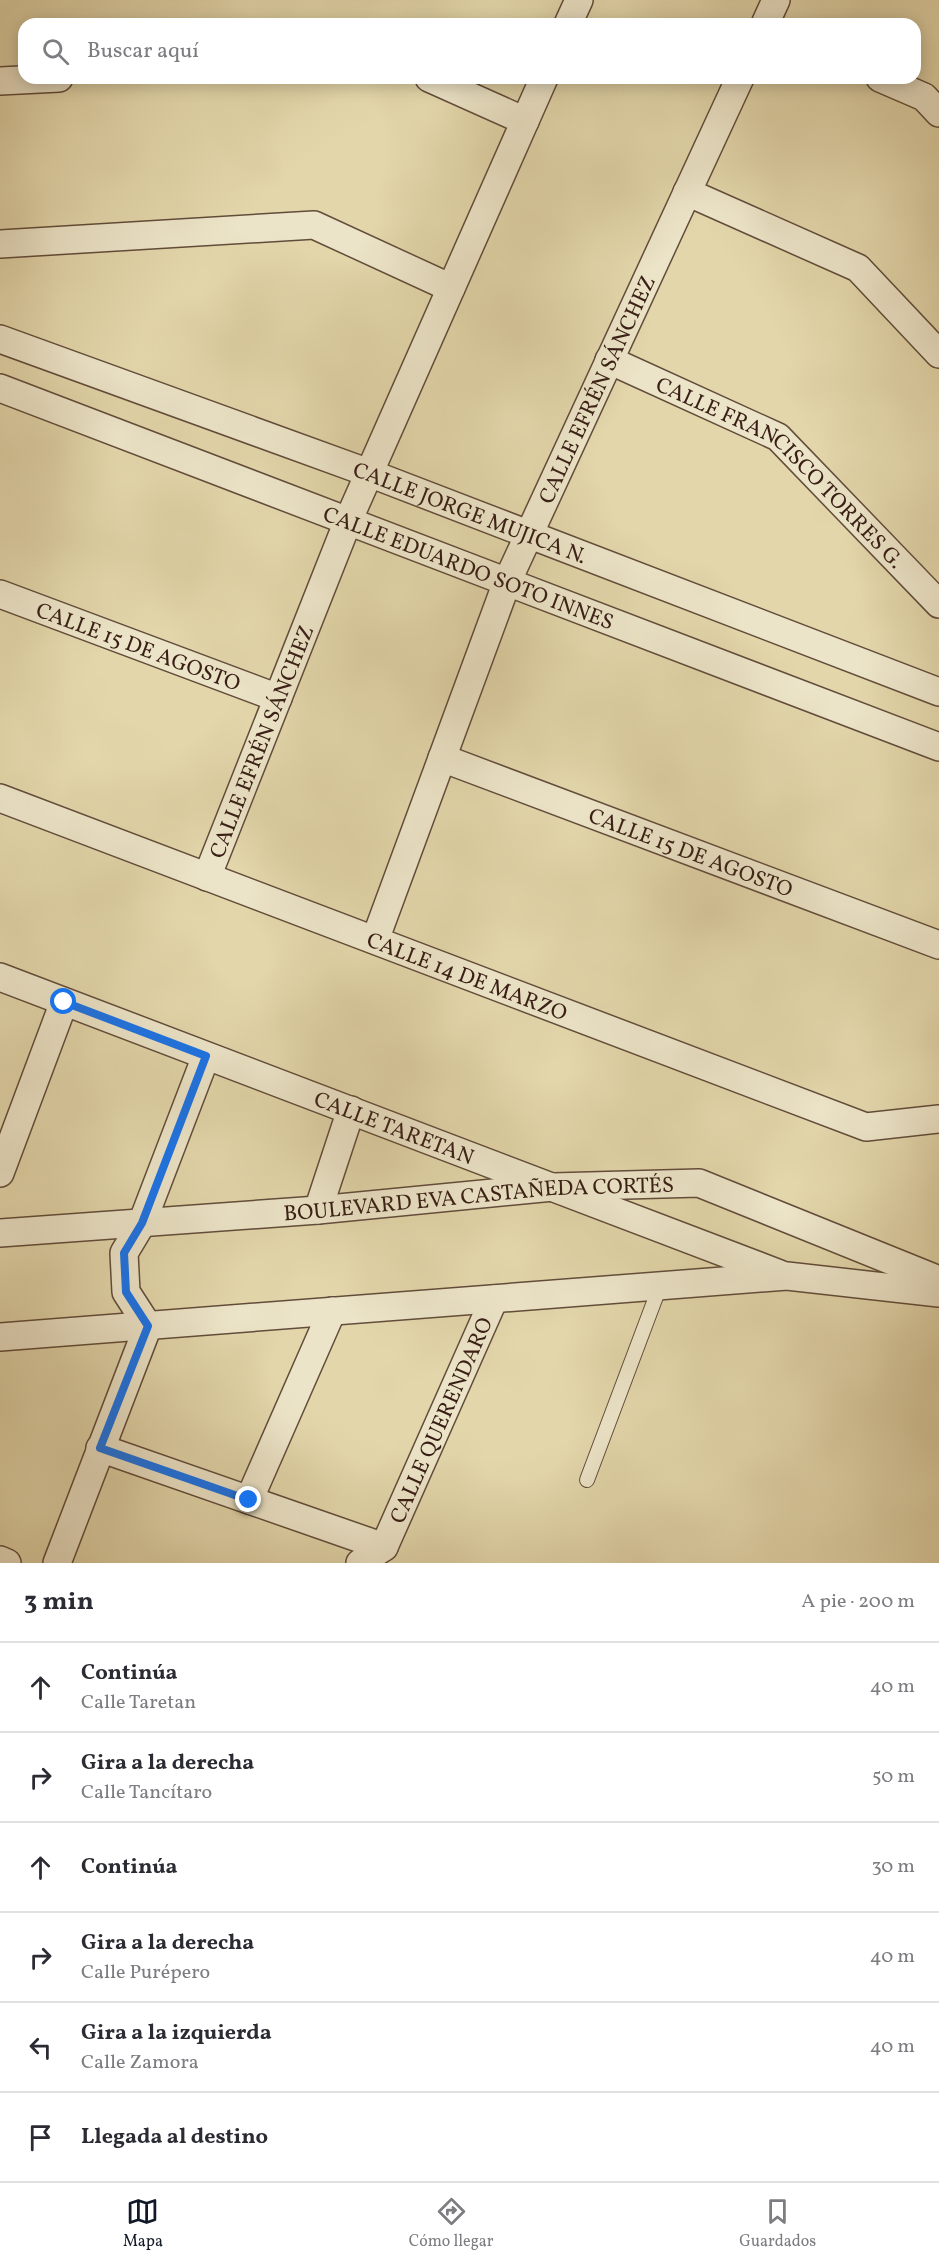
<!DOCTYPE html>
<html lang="es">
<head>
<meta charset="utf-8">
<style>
	:root { --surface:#fff; --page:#f2f2f3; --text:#2b2b33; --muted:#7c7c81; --line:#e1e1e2; --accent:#111827 }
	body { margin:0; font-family:Vollkorn,serif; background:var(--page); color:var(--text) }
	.stop { position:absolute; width:18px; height:18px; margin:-14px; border:4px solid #1a73e8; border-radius:50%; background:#fff }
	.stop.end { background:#1a73e8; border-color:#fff; box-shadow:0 2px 6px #0008 }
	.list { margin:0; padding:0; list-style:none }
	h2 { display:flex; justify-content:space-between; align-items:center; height:78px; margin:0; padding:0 24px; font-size:26px }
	h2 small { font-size:20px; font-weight:400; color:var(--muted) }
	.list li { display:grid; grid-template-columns:39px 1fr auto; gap:18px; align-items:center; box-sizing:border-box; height:90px; padding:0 24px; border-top:2px solid var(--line) }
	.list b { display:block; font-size:22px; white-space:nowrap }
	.list p { margin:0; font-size:20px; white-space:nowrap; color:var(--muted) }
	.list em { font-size:20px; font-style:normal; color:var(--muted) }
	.icon { flex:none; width:33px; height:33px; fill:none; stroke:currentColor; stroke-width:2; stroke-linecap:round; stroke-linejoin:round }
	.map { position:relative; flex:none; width:939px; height:1563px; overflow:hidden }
	.search { position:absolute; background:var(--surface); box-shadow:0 3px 15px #0003; left:18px; right:18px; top:18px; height:66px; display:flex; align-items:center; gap:15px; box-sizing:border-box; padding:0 21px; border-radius:18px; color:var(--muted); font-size:22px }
	.sheet { height:618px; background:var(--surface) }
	nav { display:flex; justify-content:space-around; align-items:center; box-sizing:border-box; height:84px; border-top:2px solid var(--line); background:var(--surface); font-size:16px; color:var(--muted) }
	nav a { display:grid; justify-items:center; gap:3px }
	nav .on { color:var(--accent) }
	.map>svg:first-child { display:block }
</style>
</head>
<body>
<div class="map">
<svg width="939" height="1563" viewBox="0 0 939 1563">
	<rect width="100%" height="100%" fill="#e2d6aa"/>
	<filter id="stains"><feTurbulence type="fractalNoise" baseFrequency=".00333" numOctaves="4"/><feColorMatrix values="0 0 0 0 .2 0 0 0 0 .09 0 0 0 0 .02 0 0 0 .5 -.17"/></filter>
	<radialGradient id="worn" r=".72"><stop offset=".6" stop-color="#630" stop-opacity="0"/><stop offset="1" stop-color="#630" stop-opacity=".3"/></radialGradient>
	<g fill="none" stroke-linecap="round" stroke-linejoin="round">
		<defs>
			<path id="lane" d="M587,1480L660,1286"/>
			<g id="street">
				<path d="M568,24L579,0"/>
				<path d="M765,24L776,0"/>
				<path d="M429,78L525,121"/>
				<path d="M880,78L924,97L939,113"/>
				<path d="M0,81L59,78"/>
				<path d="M687,192L858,268L939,354"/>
				<path d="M0,244L314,225L451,288"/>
				<path id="s1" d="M0,339L369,473L939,692"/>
				<path id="s2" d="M609,360L778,437L939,604"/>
				<path id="s3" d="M0,388L939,747"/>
				<path id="s4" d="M0,594L278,698"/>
				<path id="s5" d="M442,758L939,945"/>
				<path id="s6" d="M0,798L866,1127L939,1119"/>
				<path id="s7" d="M207,877L348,521L544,78"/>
				<path id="s8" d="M375,940L507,582L740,78"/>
				<path id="s9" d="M0,977L780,1274"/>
				<path d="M0,1173L64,1002"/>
				<path d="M318,1210L351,1110"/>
				<path id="s10" d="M0,1233L318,1210L553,1187L699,1183L939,1280"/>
				<path d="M0,1337L787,1276L939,1293"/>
				<path d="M100,1448L384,1547"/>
				<path d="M249,1500L332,1311"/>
				<path d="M0,1560L7,1563"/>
				<path d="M57,1563L148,1326L126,1292L124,1253L142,1223L206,1056"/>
				<path id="s11" d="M360,1563L384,1547L494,1299"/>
			</g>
		</defs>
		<use href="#lane" stroke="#624c3a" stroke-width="16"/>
		<use href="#street" stroke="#624c3a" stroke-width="30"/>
		<use href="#lane" stroke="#ece4c8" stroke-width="14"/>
		<use href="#street" stroke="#ece4c8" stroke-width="27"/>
	</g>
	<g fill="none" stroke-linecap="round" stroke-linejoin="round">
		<path stroke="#1a73e8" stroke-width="8" d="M64,1002L206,1056L142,1223L124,1253L126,1292L148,1326L100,1448L249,1500"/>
	</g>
	<g text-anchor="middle" stroke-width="5" stroke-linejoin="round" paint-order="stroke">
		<g font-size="22" fill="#381e15" stroke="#ece4c8">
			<text dy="8" stroke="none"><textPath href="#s8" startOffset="594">CALLE EFRÉN SÁNCHEZ</textPath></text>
			<text dy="8" stroke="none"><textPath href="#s2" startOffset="208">CALLE FRANCISCO TORRES G.</textPath></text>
			<text dy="8" stroke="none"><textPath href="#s1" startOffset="501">CALLE JORGE MUJICA N.</textPath></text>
			<text dy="8" stroke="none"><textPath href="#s3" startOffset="502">CALLE EDUARDO SOTO INNES</textPath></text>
			<text dy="8" stroke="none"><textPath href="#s4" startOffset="148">CALLE 15 DE AGOSTO</textPath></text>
			<text dy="8" stroke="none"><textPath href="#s7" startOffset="146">CALLE EFRÉN SÁNCHEZ</textPath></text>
			<text dy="8" stroke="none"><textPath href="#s5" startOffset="266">CALLE 15 DE AGOSTO</textPath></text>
			<text dy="8" stroke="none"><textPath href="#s6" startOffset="500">CALLE 14 DE MARZO</textPath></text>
			<text dy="8" stroke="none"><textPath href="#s9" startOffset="422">CALLE TARETAN</textPath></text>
			<text dy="8" stroke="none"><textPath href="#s10" startOffset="480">BOULEVARD EVA CASTAÑEDA CORTÉS</textPath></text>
			<text dy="8" stroke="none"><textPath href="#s11" startOffset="168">CALLE QUERENDARO</textPath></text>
		</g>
	</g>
	<rect width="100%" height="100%" filter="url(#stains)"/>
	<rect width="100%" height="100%" fill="url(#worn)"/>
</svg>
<div class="stop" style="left:64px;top:1002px"></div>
<div class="stop end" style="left:249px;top:1500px"></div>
<div class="search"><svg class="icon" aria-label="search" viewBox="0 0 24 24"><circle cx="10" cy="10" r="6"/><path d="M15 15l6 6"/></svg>Buscar aquí</div>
</div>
<section class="sheet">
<h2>3 min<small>A pie · 200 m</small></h2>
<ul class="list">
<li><svg class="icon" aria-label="ahead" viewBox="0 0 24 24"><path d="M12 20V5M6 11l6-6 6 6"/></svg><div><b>Continúa</b><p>Calle Taretan</p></div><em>40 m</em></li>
<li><svg class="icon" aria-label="right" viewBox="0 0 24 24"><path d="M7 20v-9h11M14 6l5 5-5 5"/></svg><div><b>Gira a la derecha</b><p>Calle Tancítaro</p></div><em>50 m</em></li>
<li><svg class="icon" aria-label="ahead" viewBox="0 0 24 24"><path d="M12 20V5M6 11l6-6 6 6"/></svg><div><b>Continúa</b></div><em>30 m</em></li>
<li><svg class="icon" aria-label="right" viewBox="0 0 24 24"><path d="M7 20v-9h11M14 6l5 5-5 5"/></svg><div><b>Gira a la derecha</b><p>Calle Purépero</p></div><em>40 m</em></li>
<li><svg class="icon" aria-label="left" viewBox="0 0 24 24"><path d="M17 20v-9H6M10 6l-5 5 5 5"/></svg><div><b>Gira a la izquierda</b><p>Calle Zamora</p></div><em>40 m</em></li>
<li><svg class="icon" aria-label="arrive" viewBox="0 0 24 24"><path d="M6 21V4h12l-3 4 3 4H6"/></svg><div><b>Llegada al destino</b></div></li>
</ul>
</section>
<nav>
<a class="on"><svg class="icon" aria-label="map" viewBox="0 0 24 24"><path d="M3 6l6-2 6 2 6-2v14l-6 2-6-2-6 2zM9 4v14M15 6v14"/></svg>Mapa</a>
<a><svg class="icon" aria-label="directions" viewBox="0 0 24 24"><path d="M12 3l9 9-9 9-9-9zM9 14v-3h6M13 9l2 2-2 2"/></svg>Cómo llegar</a>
<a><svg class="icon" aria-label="saved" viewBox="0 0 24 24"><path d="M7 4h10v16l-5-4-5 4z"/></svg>Guardados</a>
</nav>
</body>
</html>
